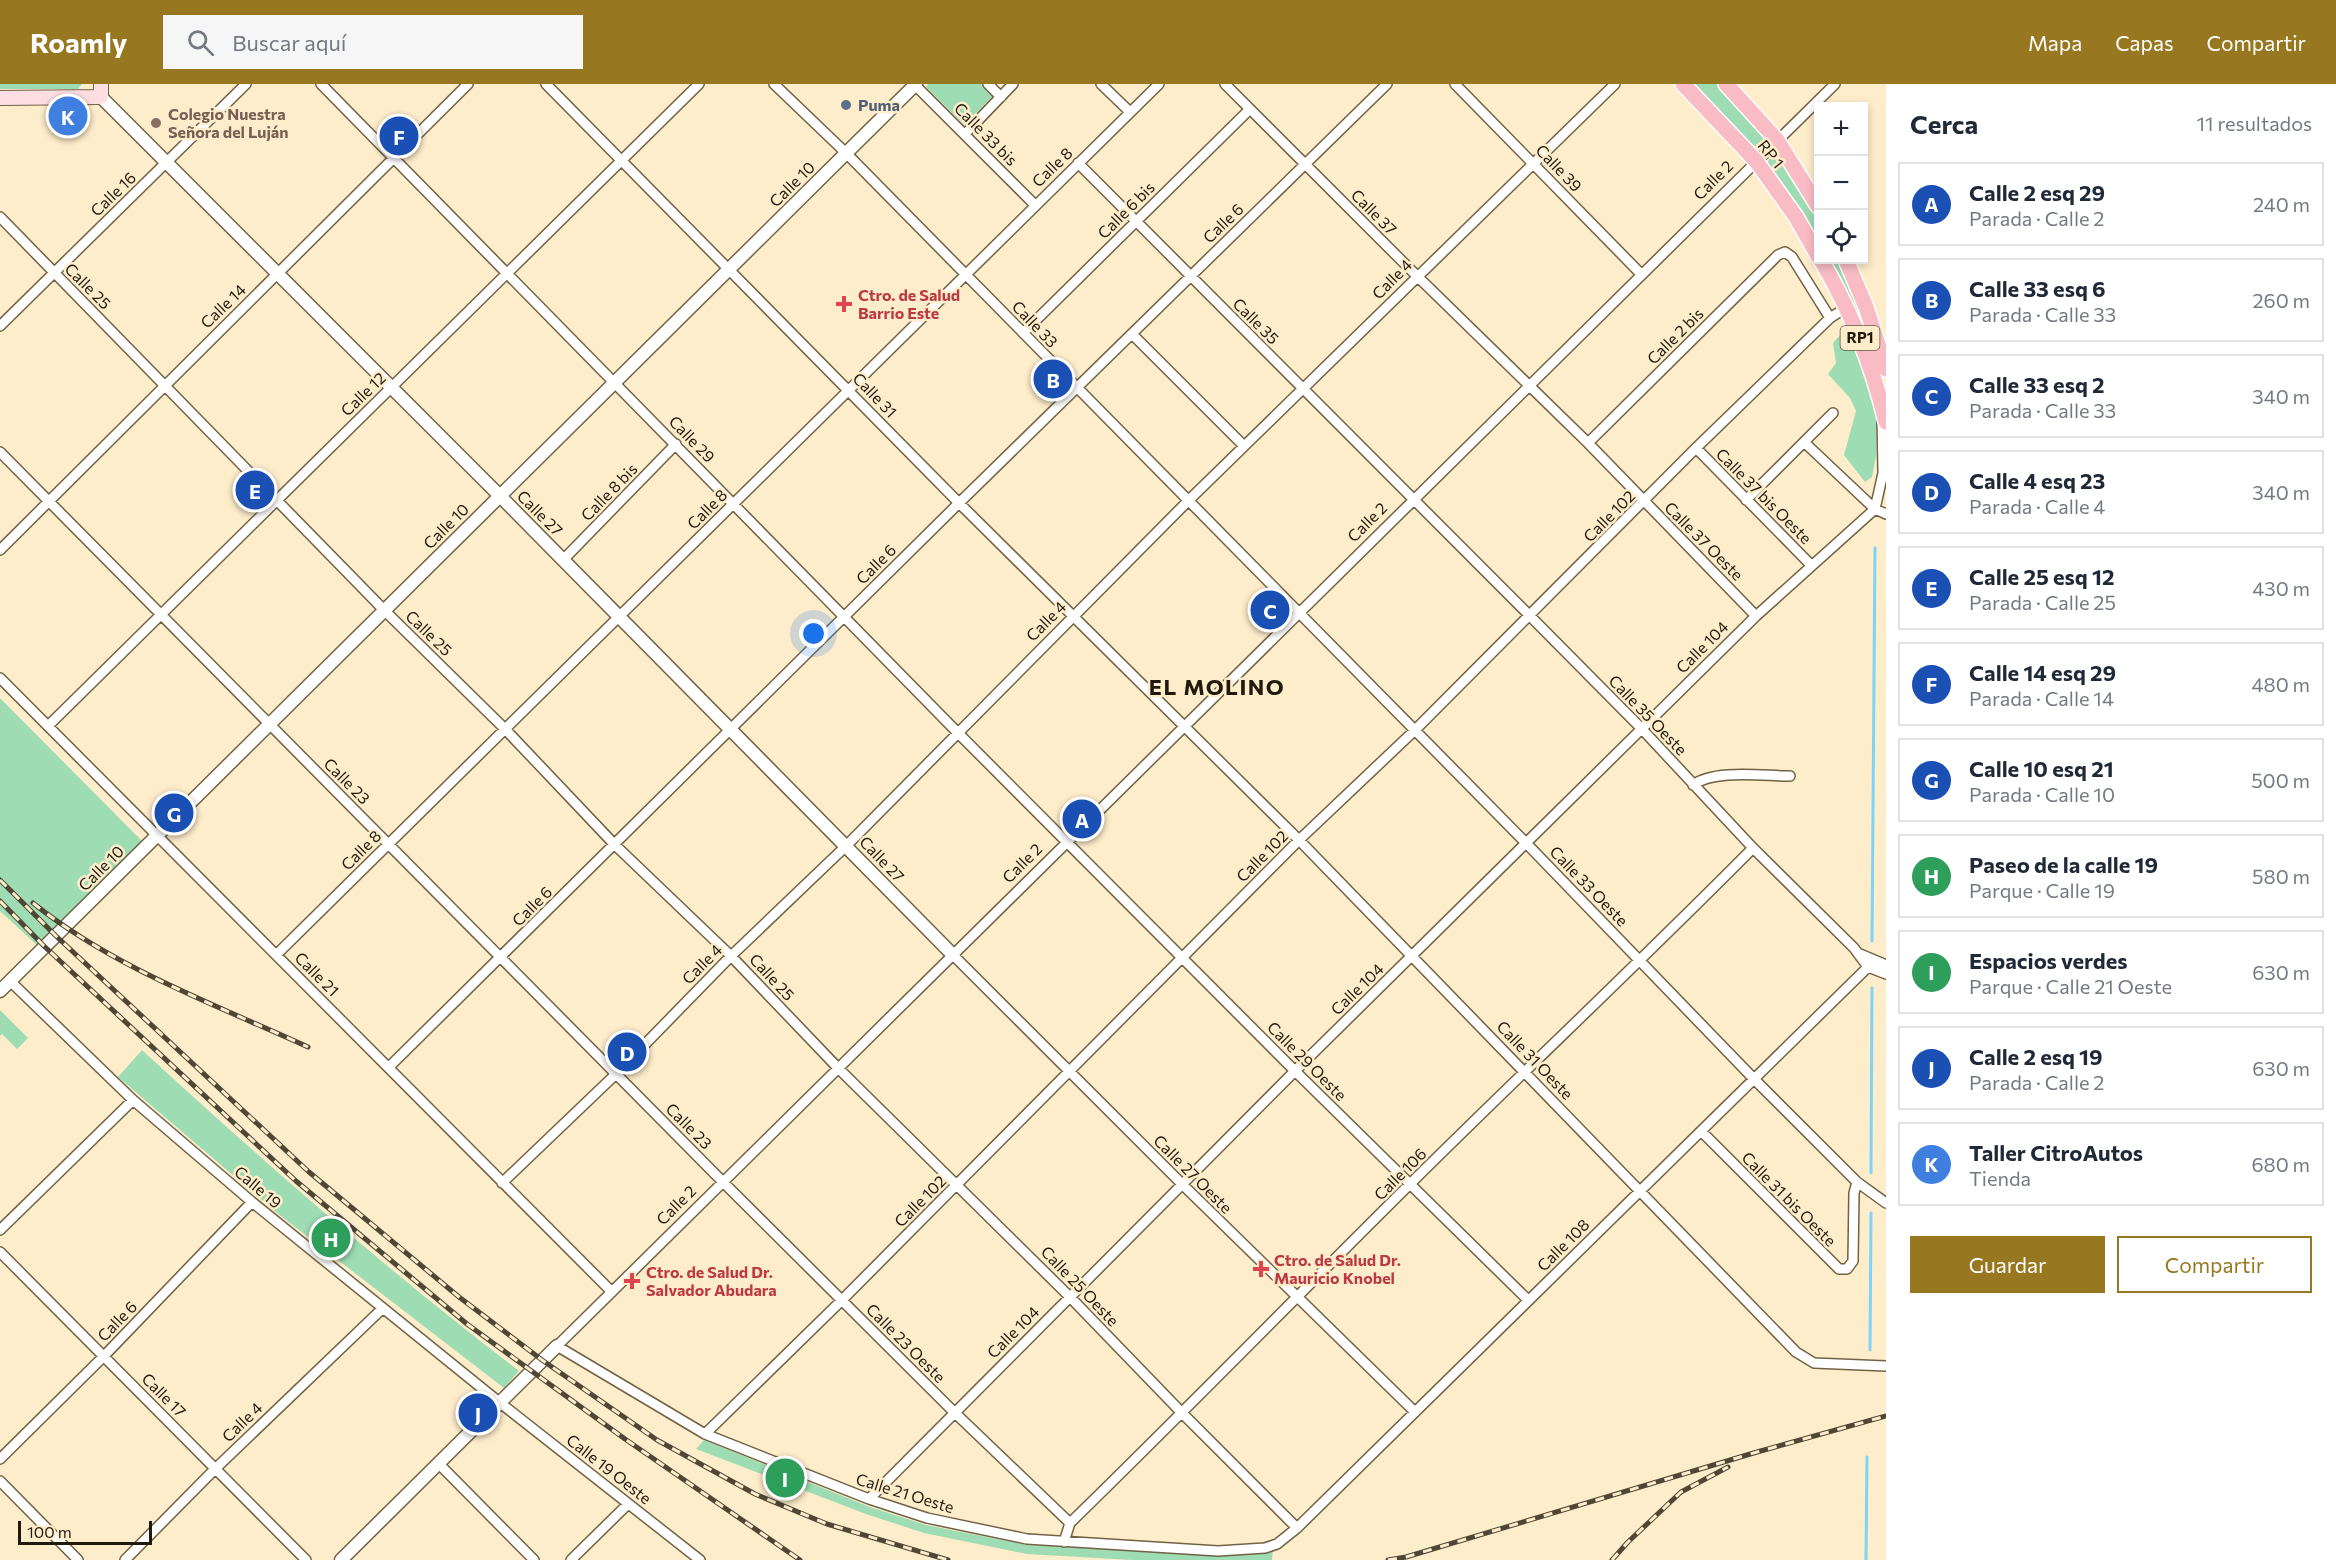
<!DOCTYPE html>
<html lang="es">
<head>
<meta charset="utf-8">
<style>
	:root { --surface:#fff; --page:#f6f6f7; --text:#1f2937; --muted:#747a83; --line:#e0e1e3; --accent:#977820 }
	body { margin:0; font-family:Commissioner,sans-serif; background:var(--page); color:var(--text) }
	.controls { position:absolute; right:18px; top:18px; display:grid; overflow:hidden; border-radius:0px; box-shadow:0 3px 9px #0003 }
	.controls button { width:54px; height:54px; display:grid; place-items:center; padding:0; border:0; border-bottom:2px solid var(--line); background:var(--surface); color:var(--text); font:30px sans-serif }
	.scale { position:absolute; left:18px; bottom:15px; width:134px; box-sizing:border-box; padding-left:6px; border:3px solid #201a0d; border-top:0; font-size:16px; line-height:21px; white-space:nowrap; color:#201a0d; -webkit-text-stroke:4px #feedcb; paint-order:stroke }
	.you { position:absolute; left:814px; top:550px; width:21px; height:21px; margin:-15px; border:4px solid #fff; border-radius:50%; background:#1a73e8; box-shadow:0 0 0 9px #1a73e833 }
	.badge { display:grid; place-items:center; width:39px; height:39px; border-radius:50%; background:var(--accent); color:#fff; font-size:20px; font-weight:700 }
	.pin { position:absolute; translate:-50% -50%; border:3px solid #fff; box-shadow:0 2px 6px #0006 }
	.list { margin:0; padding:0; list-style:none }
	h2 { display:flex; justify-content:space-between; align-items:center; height:78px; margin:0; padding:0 24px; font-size:26px }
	h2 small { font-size:20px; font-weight:400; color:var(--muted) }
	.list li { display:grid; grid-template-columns:39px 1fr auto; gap:18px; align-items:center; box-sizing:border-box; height:84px; margin:0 12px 12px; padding:0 12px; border:2px solid var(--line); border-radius:0px }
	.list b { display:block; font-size:22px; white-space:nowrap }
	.list p { margin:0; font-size:20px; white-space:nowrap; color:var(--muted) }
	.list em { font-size:20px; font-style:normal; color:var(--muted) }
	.actions { display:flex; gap:12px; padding:18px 24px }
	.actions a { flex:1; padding:14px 0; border:2px solid var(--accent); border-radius:0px; text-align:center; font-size:21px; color:var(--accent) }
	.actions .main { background:var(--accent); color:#fff }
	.icon { flex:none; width:33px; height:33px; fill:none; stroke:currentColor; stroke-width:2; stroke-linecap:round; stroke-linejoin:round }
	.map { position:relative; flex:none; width:1886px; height:1476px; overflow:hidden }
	header { display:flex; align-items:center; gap:36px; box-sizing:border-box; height:84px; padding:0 30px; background:var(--accent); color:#fff }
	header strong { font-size:28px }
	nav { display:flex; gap:33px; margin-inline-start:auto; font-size:21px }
	.search { width:420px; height:54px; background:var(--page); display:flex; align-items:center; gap:15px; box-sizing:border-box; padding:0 21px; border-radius:0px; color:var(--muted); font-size:22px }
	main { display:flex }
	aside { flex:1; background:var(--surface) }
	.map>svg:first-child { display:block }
</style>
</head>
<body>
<header>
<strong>Roamly</strong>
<div class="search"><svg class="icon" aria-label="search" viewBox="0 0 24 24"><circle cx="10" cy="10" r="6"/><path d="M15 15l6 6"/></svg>Buscar aquí</div>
<nav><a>Mapa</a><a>Capas</a><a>Compartir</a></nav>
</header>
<main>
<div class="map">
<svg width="1886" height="1476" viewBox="0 0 1886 1476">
	<rect width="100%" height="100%" fill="#feedcb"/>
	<path fill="#9edcb3" d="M0,0H82L78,5H0Z
		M928,0H981L993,12L964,41L926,3Z
		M1693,0H1717L1763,48L1765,54L1763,60L1757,63L1748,60L1726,33Z
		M1777,71L1780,72L1818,134V163L1767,81L1770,73Z
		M1825,176H1840C1859,226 1886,277 1886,331Z
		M1851,239L1877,328L1876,372L1872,393L1865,398L1844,371L1856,327L1850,314L1828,290L1836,279L1833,259Z
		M0,614L142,757L38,862L0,827Z
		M0,926L28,954L17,965L2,950L0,952Z
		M142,966C264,1078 388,1187 519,1287L504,1304L277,1129L118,993Z
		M704,1356L870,1423L926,1441L1027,1461L1218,1470L1273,1465L1272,1476H1132L1027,1470L924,1449L866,1430L696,1365Z"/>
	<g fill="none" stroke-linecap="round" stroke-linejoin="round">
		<path stroke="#7dd4f8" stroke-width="3" d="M1872,857L1875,464
			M1871,1089L1872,904
			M1870,1266L1871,1129
			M1866,1476L1867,1373"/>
		<defs>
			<path id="minor" d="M321,0L958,649L1295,987L1528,1216
				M546,0L959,419L1299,756L1796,1268L1814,1279L1886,1282
				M774,0L846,69L1526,759L1754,995L1857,1098L1886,1119
				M988,0L1001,13
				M1101,0L1130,28
				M1225,0L1417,192L1588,359L1756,532
				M1455,0L1641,190
				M1835,0L557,1262L705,1350L869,1415L927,1434L1027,1455L1218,1467L1265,1464L1277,1460L1297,1444L1868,883
				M915,1L1035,121
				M965,50L1013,0
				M1078,79L1530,532L1641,644L1753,764L1854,864L1868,883L1886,890
				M0,133L384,526L505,645L615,761L731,872L838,984L1069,1212L1183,1330L1297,1444
				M0,242L246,0
				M1023,249L1250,25
				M1132,250L1244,362
				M1804,358L1875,425L1886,430
				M1588,359L1778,171L1785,168L1792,173L1830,234
				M1696,364L1811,481
				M0,368L723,1098L954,1328L1070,1439
				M1746,416L1833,329
				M0,466L468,0
				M563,476L676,360
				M0,594L612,1208
				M48,642L699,0
				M1693,701C1714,685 1763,692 1790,692
				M1860,870L1886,881
				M276,871L1159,0
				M953,871L1183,1101L1415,1328
				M10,897L133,1016L252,1118L499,1318L700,1476
				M389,983L959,419L1387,0
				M1701,1047L1839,1185H1847L1853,1177L1854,1109L1857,1098
				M502,1099L616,990L731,872L846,762L1189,416L1615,0
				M0,1146L133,1016
				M0,1168L306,1476
				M705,1350L842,1216L1299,756L1415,646L1696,364L1830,234L1847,223
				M0,1375L104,1272L252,1118
				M438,1379L534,1476
				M0,1397L78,1476
				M869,1415L1295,987L1756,532L1875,425L1883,389L1882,334
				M1064,1458L1070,1439C1185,1327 1297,1212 1412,1098C1525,986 1641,877 1753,764
				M125,1476L215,1385L383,1224
				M571,1476L628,1420"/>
			<path id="tertiary" d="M101,13L500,412L953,871
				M0,907L916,0
				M341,1476L557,1262"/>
			<path id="secondary" d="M0,14L101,13V0"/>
			<path id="primary" d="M1683,0L1756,77L1796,133L1818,172
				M1726,0L1777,56L1818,122
				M1821,176C1851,227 1872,280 1886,338
				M1846,176L1866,223L1886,285"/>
		</defs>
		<use href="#minor" stroke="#716244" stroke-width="12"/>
		<use href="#tertiary" stroke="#716244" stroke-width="15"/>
		<use href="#secondary" stroke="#716244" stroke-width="16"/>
		<use href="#primary" stroke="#fff" stroke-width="18"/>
		<use href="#minor" stroke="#fff" stroke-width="9"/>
		<use href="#tertiary" stroke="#fff" stroke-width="12"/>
		<use href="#secondary" stroke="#fddee1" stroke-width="14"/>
		<use href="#primary" stroke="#fabcc4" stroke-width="15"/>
		<defs>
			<path id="rail" d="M0,796L56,852L309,1088L459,1213L542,1276L657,1356L755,1410L827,1440L948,1476
				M0,817L44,862L296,1097L467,1240L625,1355L800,1476
				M33,819C114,884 214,920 308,963
				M1388,1476L1406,1473L1757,1368L1886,1332
				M1612,1476L1628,1458L1681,1408L1728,1383"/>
		</defs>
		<use href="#rail" stroke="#4f4736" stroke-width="5"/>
		<use href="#rail" stroke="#feedcb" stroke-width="3" stroke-dasharray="9" stroke-linecap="butt"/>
	</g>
	<circle fill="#5c6f8a" stroke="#feedcb" stroke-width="2" cx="846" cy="21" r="6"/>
	<circle fill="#8d6e63" stroke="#feedcb" stroke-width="2" cx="156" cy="39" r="6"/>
	<g fill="#e0444e" stroke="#feedcb" stroke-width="2">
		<path d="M841 211h6v6h6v6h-6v6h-6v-6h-6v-6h6z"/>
		<path d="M1258 1176h6v6h6v6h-6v6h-6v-6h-6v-6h6z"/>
		<path d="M629 1188h6v6h6v6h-6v6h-6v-6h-6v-6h6z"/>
	</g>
	<g text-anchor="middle" stroke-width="5" stroke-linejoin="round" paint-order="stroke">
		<rect fill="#feedcb" stroke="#635946" stroke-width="1.5" x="1840.5" y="242" width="39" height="24" rx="4.5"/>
		<g font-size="15" font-weight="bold" fill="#201a0d">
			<text x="1860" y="259">RP1</text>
		</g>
		<g font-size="16" font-weight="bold" fill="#4e5e75" stroke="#feedcb" text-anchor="start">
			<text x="858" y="27">Puma</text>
		</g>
		<g font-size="16" font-weight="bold" fill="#785e54" stroke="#feedcb" text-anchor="start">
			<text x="168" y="36">Colegio Nuestra<tspan x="168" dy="18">Señora del Luján</tspan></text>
		</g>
		<g font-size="16" fill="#201a0d" stroke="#feedcb">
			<text transform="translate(986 50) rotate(45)" y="6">Calle 33 bis</text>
			<text transform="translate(1771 70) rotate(51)" y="6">RP 1</text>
			<text transform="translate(1052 83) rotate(-44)" y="6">Calle 8</text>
			<text transform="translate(1559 84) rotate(46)" y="6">Calle 39</text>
			<text transform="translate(1713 96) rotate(-45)" y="6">Calle 2</text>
			<text transform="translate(792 100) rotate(-45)" y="6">Calle 10</text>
			<text transform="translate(113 110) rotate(-44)" y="6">Calle 16</text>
			<text transform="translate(1126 126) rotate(-45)" y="6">Calle 6 bis</text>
			<text transform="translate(1374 128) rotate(45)" y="6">Calle 37</text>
			<text transform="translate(1223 139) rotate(-44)" y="6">Calle 6</text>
			<text transform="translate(1392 195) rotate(-45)" y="6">Calle 4</text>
			<text transform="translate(88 202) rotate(45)" y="6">Calle 25</text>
			<text transform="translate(223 222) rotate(-44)" y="6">Calle 14</text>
			<text transform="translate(1256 237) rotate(45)" y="6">Calle 35</text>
			<text transform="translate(1035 240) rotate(46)" y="6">Calle 33</text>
			<text transform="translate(1675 252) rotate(-45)" y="6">Calle 2 bis</text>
			<text transform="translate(363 310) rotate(-44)" y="6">Calle 12</text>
			<text transform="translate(875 311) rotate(46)" y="6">Calle 31</text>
			<text transform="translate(692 355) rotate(46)" y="6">Calle 29</text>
			<text transform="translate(609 408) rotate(-46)" y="6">Calle 8 bis</text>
			<text transform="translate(1764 412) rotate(45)" y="6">Calle 37 bis Oeste</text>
			<text transform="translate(707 425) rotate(-45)" y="6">Calle 8</text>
			<text transform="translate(540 429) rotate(45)" y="6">Calle 27</text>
			<text transform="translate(1609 432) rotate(-45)" y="6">Calle 102</text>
			<text transform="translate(1367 438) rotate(-45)" y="6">Calle 2</text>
			<text transform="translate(446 442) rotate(-45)" y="6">Calle 10</text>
			<text transform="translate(1704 457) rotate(45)" y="6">Calle 37 Oeste</text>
			<text transform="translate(876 480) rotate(-45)" y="6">Calle 6</text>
			<text transform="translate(1046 537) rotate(-45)" y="6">Calle 4</text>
			<text transform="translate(429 549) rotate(44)" y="6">Calle 25</text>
			<text transform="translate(1702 563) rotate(-45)" y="6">Calle 104</text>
			<text transform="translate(1648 631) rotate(46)" y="6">Calle 35 Oeste</text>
			<text transform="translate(347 697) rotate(45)" y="6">Calle 23</text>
			<text transform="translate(361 766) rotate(-45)" y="6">Calle 8</text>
			<text transform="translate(1262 772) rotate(-45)" y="6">Calle 102</text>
			<text transform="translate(882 775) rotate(46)" y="6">Calle 27</text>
			<text transform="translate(1022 779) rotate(-45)" y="6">Calle 2</text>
			<text transform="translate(101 784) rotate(-45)" y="6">Calle 10</text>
			<text transform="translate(1589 802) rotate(46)" y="6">Calle 33 Oeste</text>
			<text transform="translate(532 822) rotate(-45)" y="6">Calle 6</text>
			<text transform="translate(702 880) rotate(-45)" y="6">Calle 4</text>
			<text transform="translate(317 890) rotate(45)" y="6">Calle 21</text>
			<text transform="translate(772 893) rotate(47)" y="6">Calle 25</text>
			<text transform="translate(1357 905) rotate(-44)" y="6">Calle 104</text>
			<text transform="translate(1535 976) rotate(46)" y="6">Calle 31 Oeste</text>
			<text transform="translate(1307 977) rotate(45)" y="6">Calle 29 Oeste</text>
			<text transform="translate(689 1042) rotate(45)" y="6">Calle 23</text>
			<text transform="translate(1193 1090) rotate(45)" y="6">Calle 27 Oeste</text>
			<text transform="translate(1400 1090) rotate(-45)" y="6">Calle 106</text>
			<text transform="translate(258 1103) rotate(40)" y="6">Calle 19</text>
			<text transform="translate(1789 1115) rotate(45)" y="6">Calle 31 bis Oeste</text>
			<text transform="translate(920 1117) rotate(-45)" y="6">Calle 102</text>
			<text transform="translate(676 1121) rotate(-45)" y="6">Calle 2</text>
			<text transform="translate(1563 1161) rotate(-45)" y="6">Calle 108</text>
			<text transform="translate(1080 1202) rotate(46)" y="6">Calle 25 Oeste</text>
			<text transform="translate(117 1237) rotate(-46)" y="6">Calle 6</text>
			<text transform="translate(1013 1248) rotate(-45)" y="6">Calle 104</text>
			<text transform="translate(906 1259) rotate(45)" y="6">Calle 23 Oeste</text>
			<text transform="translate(164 1311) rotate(45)" y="6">Calle 17</text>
			<text transform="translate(242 1338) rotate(-44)" y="6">Calle 4</text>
			<text transform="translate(609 1385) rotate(38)" y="6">Calle 19 Oeste</text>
			<text transform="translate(905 1409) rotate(17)" y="6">Calle 21 Oeste</text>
		</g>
		<g font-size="16" font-weight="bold" fill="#be3a42" stroke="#feedcb" text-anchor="start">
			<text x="858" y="217">Ctro. de Salud<tspan x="858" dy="18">Barrio Este</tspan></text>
			<text x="1274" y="1182">Ctro. de Salud Dr.<tspan x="1274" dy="18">Mauricio Knobel</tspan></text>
			<text x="646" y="1194">Ctro. de Salud Dr.<tspan x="646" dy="18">Salvador Abudara</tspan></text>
		</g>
		<g font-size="22" font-weight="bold" letter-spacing="1.5" fill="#201a0d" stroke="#feedcb">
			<text x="1217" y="611">EL MOLINO</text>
		</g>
	</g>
</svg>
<div class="controls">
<button>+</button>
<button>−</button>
<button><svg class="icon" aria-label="locate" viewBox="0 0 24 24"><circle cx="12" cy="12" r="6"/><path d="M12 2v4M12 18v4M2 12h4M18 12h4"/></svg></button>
</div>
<div class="scale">100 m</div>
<div class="you"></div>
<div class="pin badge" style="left:1082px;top:735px;background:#1a4fb4">A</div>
<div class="pin badge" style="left:1053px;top:295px;background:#1a4fb4">B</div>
<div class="pin badge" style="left:1270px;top:526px;background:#1a4fb4">C</div>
<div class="pin badge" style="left:627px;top:968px;background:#1a4fb4">D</div>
<div class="pin badge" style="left:255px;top:406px;background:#1a4fb4">E</div>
<div class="pin badge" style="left:399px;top:52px;background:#1a4fb4">F</div>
<div class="pin badge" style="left:174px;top:729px;background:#1a4fb4">G</div>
<div class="pin badge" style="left:331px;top:1154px;background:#2e9e5b">H</div>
<div class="pin badge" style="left:785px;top:1394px;background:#2e9e5b">I</div>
<div class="pin badge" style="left:478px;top:1329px;background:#1a4fb4">J</div>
<div class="pin badge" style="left:68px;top:32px;background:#3f7fe0">K</div>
</div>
<aside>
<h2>Cerca<small>11 resultados</small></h2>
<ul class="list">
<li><span class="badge" style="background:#1a4fb4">A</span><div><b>Calle 2 esq 29</b><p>Parada · Calle 2</p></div><em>240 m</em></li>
<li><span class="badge" style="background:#1a4fb4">B</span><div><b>Calle 33 esq 6</b><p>Parada · Calle 33</p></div><em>260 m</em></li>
<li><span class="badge" style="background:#1a4fb4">C</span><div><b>Calle 33 esq 2</b><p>Parada · Calle 33</p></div><em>340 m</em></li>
<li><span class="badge" style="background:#1a4fb4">D</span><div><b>Calle 4 esq 23</b><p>Parada · Calle 4</p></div><em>340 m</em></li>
<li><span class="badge" style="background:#1a4fb4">E</span><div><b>Calle 25 esq 12</b><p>Parada · Calle 25</p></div><em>430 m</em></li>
<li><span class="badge" style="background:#1a4fb4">F</span><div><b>Calle 14 esq 29</b><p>Parada · Calle 14</p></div><em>480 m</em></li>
<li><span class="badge" style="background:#1a4fb4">G</span><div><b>Calle 10 esq 21</b><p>Parada · Calle 10</p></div><em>500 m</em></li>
<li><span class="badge" style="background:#2e9e5b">H</span><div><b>Paseo de la calle 19</b><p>Parque · Calle 19</p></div><em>580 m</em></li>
<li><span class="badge" style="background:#2e9e5b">I</span><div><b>Espacios verdes</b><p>Parque · Calle 21 Oeste</p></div><em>630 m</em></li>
<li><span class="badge" style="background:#1a4fb4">J</span><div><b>Calle 2 esq 19</b><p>Parada · Calle 2</p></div><em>630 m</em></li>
<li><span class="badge" style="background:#3f7fe0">K</span><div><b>Taller CitroAutos</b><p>Tienda</p></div><em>680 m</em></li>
</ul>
<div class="actions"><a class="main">Guardar</a><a>Compartir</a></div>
</aside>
</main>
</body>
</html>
